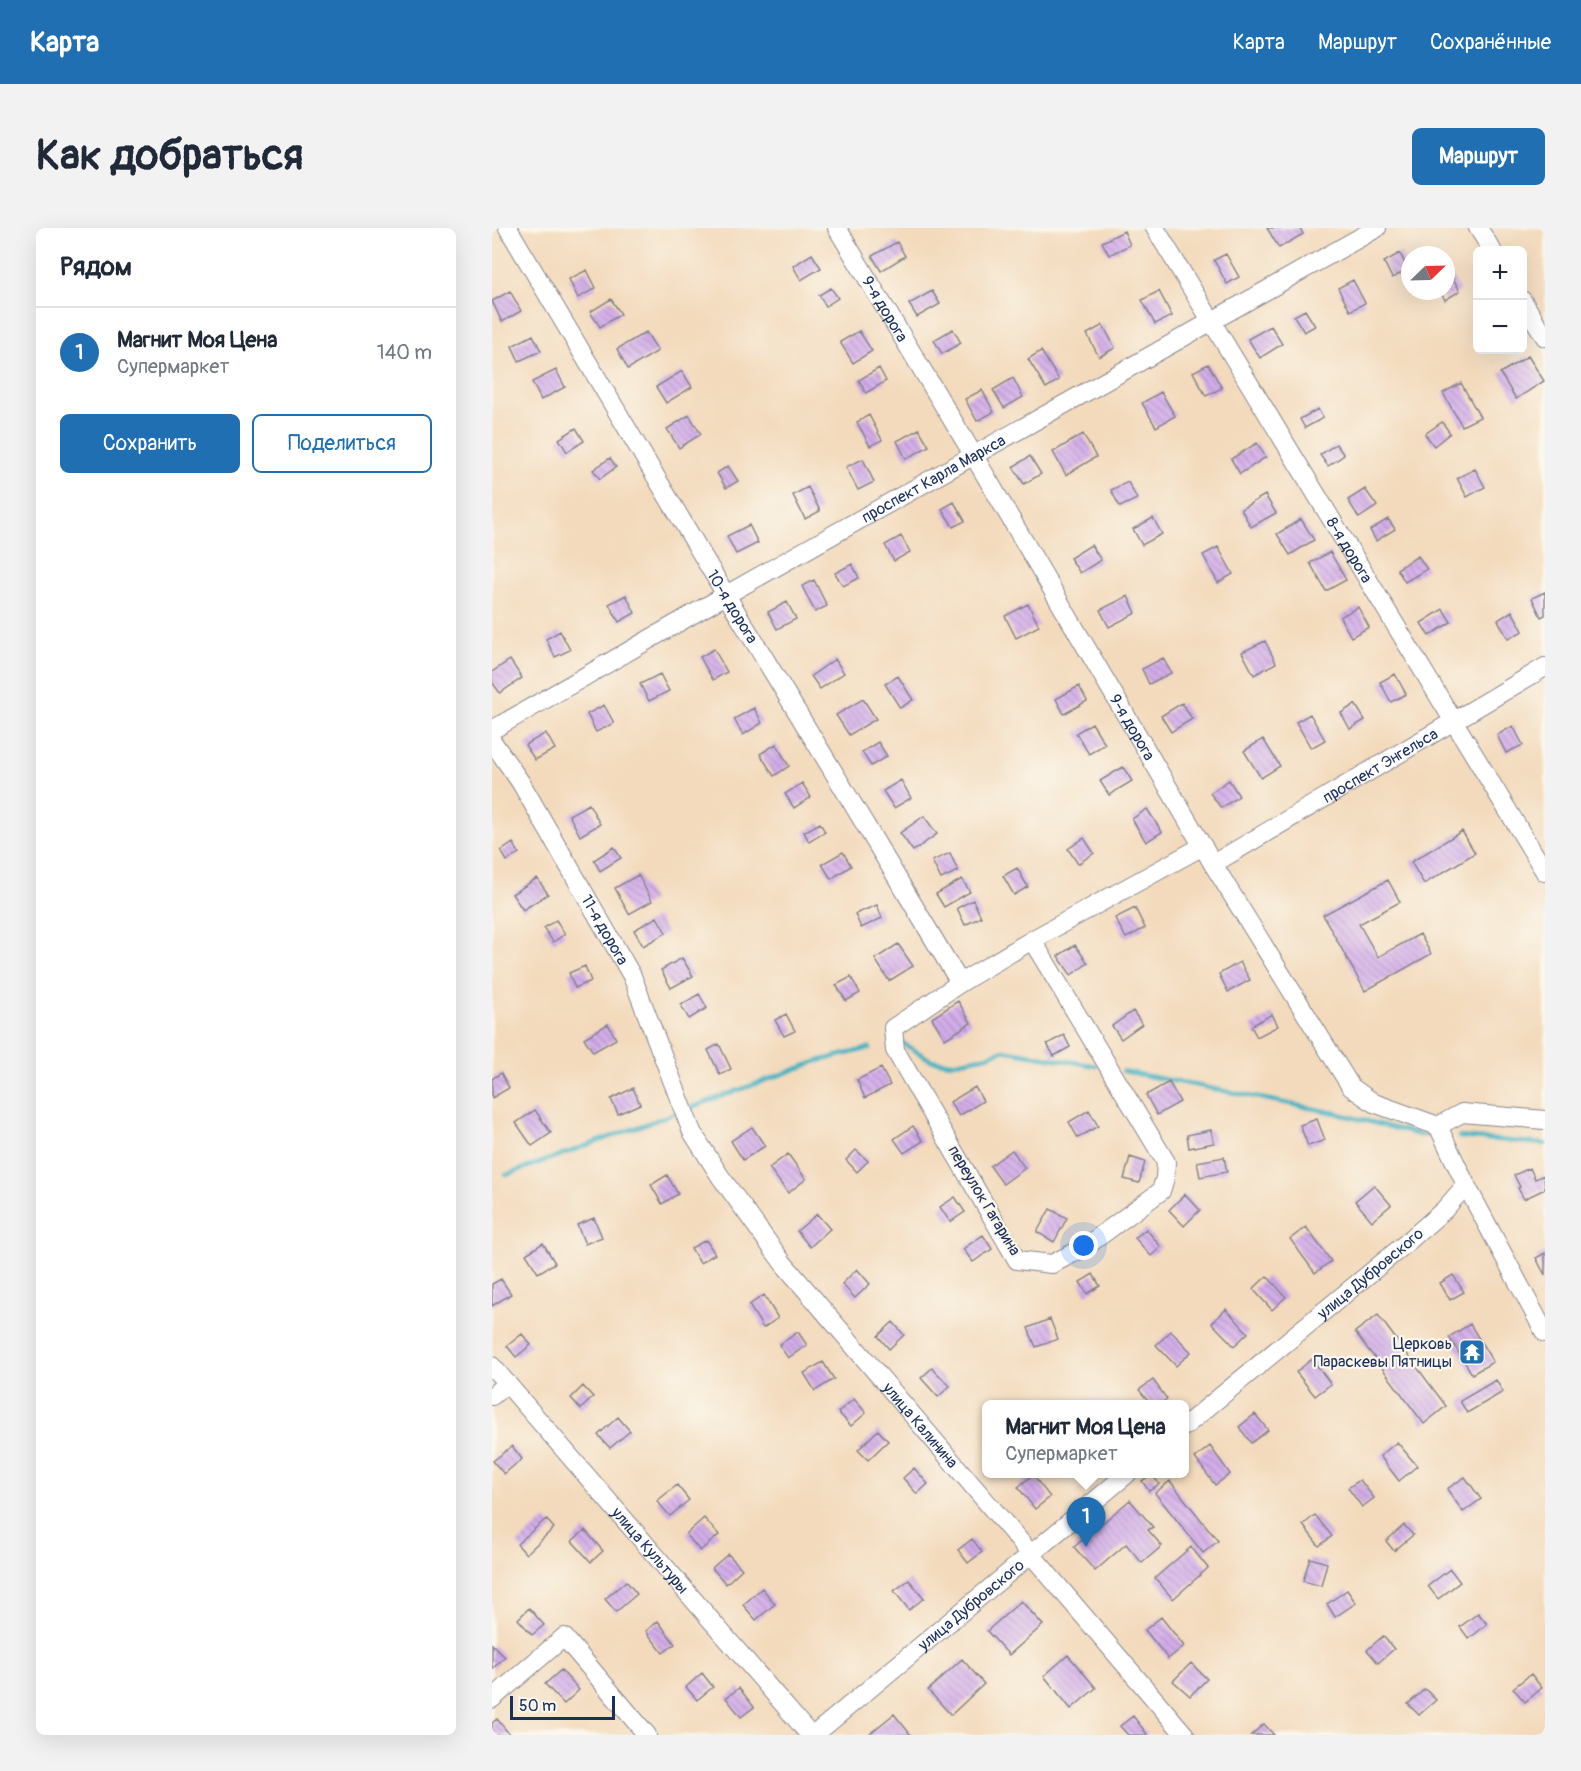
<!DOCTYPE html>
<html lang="ru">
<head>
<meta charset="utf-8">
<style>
	:root { --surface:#fff; --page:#f2f2f3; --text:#1f2937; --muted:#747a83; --line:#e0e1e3; --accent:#1f6fb2 }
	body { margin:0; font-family:Pangolin,sans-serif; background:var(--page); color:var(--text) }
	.controls { position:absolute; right:18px; top:18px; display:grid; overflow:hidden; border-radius:9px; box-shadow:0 6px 24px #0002 }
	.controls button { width:54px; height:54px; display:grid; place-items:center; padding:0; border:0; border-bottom:2px solid var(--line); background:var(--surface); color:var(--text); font:30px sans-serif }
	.compass { position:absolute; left:909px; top:18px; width:54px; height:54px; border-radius:50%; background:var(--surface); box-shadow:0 6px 24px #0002; rotate:67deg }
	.scale { position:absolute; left:18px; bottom:15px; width:105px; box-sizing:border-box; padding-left:6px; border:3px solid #1b2f5e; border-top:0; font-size:16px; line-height:21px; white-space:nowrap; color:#1b2f5e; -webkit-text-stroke:4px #fbf7ec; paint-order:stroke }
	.you { position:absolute; left:592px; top:1018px; width:21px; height:21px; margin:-15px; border:4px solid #fff; border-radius:50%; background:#1a73e8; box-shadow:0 0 0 9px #1a73e833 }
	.badge { display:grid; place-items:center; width:39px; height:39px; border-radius:50%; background:var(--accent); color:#fff; font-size:20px; font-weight:700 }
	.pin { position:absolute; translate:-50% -50px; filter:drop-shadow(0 2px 3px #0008) }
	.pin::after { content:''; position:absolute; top:32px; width:21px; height:18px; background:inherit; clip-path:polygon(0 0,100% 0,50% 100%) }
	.popup { position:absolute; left:490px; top:1172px; width:207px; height:78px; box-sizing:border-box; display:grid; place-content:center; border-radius:9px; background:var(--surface); filter:drop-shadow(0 2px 4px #0005); font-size:20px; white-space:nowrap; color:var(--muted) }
	.popup b { font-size:22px; color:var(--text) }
	.popup::after { content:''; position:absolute; left:50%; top:100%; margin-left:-12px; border:12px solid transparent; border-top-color:var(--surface) }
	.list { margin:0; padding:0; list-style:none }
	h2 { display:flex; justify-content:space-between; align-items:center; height:78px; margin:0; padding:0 24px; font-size:26px }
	h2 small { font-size:20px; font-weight:400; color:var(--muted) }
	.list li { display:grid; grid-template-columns:39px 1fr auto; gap:18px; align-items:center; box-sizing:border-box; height:90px; padding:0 24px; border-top:2px solid var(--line) }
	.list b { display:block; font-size:22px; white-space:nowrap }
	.list p { margin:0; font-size:20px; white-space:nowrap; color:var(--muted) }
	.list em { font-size:20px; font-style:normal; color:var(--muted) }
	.actions { display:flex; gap:12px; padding:18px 24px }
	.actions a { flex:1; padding:14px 0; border:2px solid var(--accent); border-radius:9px; text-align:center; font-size:21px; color:var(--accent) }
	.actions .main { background:var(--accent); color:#fff }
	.map { position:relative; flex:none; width:1053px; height:1507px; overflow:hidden; border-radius:9px }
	header { display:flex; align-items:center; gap:36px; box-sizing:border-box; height:84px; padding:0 30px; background:var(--accent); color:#fff }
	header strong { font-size:28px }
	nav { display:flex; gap:33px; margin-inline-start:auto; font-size:21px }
	.intro { display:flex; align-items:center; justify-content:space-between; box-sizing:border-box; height:144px; padding:0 36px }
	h1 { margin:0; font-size:42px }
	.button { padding:15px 27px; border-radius:9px; background:var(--accent); color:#fff; font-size:21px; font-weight:700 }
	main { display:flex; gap:36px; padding:0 36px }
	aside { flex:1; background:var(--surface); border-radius:9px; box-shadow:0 6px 24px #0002 }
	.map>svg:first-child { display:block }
</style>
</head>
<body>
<header>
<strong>Карта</strong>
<nav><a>Карта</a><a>Маршрут</a><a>Сохранённые</a></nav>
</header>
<div class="intro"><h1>Как добраться</h1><a class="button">Маршрут</a></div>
<main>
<aside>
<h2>Рядом<small></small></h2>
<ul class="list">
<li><span class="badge">1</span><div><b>Магнит Моя Цена</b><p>Супермаркет</p></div><em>140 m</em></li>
</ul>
<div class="actions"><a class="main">Сохранить</a><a>Поделиться</a></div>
</aside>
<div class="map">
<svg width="1053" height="1507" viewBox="0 0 1053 1507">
	<defs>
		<pattern id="building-back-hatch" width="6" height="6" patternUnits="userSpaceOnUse" patternTransform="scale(1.5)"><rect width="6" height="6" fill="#d4aeea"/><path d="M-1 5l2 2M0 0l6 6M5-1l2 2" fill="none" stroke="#ab8ec1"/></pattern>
	</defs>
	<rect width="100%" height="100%" fill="#fbf7ec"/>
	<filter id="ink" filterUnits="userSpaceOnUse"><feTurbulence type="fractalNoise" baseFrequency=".0167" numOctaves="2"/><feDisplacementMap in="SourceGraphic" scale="12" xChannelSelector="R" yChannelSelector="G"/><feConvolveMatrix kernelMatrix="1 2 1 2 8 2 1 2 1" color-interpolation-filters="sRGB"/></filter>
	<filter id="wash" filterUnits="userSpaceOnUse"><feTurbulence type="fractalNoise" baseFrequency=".008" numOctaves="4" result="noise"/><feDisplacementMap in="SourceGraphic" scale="24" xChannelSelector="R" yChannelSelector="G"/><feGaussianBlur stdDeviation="1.35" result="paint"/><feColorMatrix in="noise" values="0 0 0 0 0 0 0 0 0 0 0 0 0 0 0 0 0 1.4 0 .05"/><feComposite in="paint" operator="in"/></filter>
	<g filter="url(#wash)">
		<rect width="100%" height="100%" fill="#f3dabc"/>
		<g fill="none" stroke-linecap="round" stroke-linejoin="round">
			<path stroke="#45b2c2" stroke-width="4.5" d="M407,813L439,832L459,835L495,828L511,822L604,838
				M631,843L844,885L928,907H937
				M198,880L326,833L378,820
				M967,909L1053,916
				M14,947L181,886"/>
		</g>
		<g id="blocks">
			<path fill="url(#building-back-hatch)" d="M775,0H808L811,6L787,20Z
				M632,3L638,17L617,27L610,14Z
				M405,14L413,28L389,43L380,28Z
				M908,25L916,42L900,50L892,34Z
				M320,26L329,40L309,52L301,38Z
				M734,26L747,49L735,56L722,32Z
				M95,42L104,60L86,70L77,51Z
				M958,45L968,63L953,72L948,63H954V48Z
				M861,52L873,75L858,83L846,60Z
				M339,60L346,70L334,78L327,67Z
				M18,63L29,83L10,94L0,73Z
				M440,63L448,76L425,89L417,76Z
				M667,63L680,88L663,96L650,72Z
				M119,71L129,86L108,99L98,84Z
				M813,82L823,98L812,104L802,88Z
				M611,97L623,120L607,129L595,106Z
				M779,98L790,116L768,130L756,111Z
				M461,101L469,115L450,126L442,112Z
				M367,103L380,123L361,135L348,114Z
				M154,104L166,123L136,141L125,121Z
				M41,107L49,123L27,133L20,118Z
				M549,123L567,152L554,160L536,131Z
				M1036,128L1052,153L1024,171L1008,145Z
				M716,136L730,160L714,168L701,144Z
				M387,140L394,153L374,165L367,152Z
				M64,142L73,159L49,172L40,154Z
				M190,143L200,159L174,175L164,159Z
				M521,150L531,169L512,180L501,162Z
				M969,155L988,189L970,198L951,165Z
				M490,162L502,184L485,193L473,171Z
				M669,164L683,188L664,199L650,175Z
				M826,181L831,190L813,200L808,191Z
				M197,187L209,206L187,220L175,201Z
				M377,187L390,212L378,218L365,194Z
				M950,194L958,205L942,218L933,206Z
				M84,200L92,213L75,224L67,211Z
				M427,201L437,218L414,231L405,213Z
				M591,206L604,229L574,247L561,224Z
				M765,215L774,229L748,246L739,231Z
				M844,216L852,227L836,238L828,227Z
				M538,228L549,246L532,256L521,239Z
				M118,230L124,239L108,251L101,242Z
				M371,231L382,254L366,262L354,239Z
				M236,238L246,253L234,260L225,245Z
				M983,241L993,259L975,269L965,250Z
				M636,254L645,271L628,279L619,262Z
				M316,259L328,283L313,291L301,267Z
				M873,261L885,278L867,290L856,272Z
				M773,267L784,285L759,299L749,281Z
				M462,274L473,293L461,299L450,281Z
				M661,290L670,306L650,317L641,301Z
				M809,291L822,312L798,327L785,306Z
				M896,291L903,301L884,313L878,302Z
				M257,297L266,315L244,326L235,308Z
				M409,308L418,324L402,333L393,317Z
				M599,317L609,332L588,345L578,330Z
				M726,319L741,346L726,355L711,327Z
				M838,324L854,352L834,363L818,335Z
				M926,328L935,341L913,354L905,341Z
				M360,336L367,350L351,358L343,345Z
				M322,352L335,378L323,384L310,358Z
				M1053,364V387L1049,389L1040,370Z
				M134,367L143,385L127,394L117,376Z
				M636,368L644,385L617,399L608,382Z
				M295,374L304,391L285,401L276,384Z
				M536,376L547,398L524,410L513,388Z
				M866,379L877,399L859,409L848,389Z
				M951,381L959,394L937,408L929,395Z
				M1020,383L1031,403L1016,411L1006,392Z
				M68,403L78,422L63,429L54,411Z
				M773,413L784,435L762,447L750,424Z
				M222,421L235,444L221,452L208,429Z
				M671,430L679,445L657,456L650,441Z
				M343,431L352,445L328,461L319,448Z
				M18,432L30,450L8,465L0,454V444Z
				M168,446L177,463L157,473L148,456Z
				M903,446L914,466L899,474L888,454Z
				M406,448L421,472L408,480L393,456Z
				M587,458L595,473L572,486L564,471Z
				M371,471L384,491L357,507L344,487Z
				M690,475L700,491L679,504L669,488Z
				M863,476L873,492L858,501L849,485Z
				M112,477L122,495L104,504L95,486Z
				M262,480L270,495L251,507L242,491Z
				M818,486L833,512L819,520L804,494Z
				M600,495L613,516L597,526L584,505Z
				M1021,498L1031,517L1014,525L1005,507Z
				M54,505L63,521L43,532L33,517Z
				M771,511L788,538L769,550L752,523Z
				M386,514L395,528L379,538L370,524Z
				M284,516L297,538L282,548L268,526Z
				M631,539L640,553L617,567L608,553Z
				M409,552L419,570L402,580L391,563Z
				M737,552L747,568L729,580L718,565Z
				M310,555L319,569L302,580L293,566Z
				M97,576L108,596L88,608L77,587Z
				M655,581L670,604L654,614L640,591Z
				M432,588L445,606L421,623L408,605Z
				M328,595L333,604L317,614L312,604Z
				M970,603L983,625L932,656L919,634Z
				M592,610L602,625L586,636L576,621Z
				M21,615L27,625L15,633L9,623Z
				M122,619L129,630L108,643L102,632Z
				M351,624L359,638L339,651L330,636Z
				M458,625L466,643L449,651L440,633Z
				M525,640L536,659L522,667L511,648Z
				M146,647L160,673L137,686L123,660Z
				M45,650L56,666L31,682L20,666Z
				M470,651L478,664L452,679L444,666Z
				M896,652L908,674L867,696L886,729L928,706L939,726L873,763L831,687Z
				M481,672L489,689L473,697L465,680Z
				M385,677L390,690L369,700L363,686Z
				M643,680L653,700L634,710L623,690Z
				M165,689L174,705L151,718L142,702Z
				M64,692L73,706L61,714L52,700Z
				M406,716L421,738L397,753L383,731Z
				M583,717L596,735L579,747L566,728Z
				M190,730L201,748L179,760L169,742Z
				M748,734L758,752L736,764L727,746Z
				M93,738L99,753L83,760L77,745Z
				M359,749L368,765L354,773L344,757Z
				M207,766L215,780L197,791L189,777Z
				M466,773L479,795L453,811L440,790Z
				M641,783L650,796L629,811L620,798Z
				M294,786L303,803L292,808L283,792Z
				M780,786L786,798L765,809L759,798Z
				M116,796L124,811L101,824L92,810Z
				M572,807L578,819L562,828L555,816Z
				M227,816L239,841L228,847L216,822Z
				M389,840L398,857L373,870L365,852Z
				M9,845L17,860L0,870V851Z
				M677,854L688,874L665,887L654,867Z
				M483,859L491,873L467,888L458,874Z
				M141,860L148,876L126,886L119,871Z
				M43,882L59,905L40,918L24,895Z
				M597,882L606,898L586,910L577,894Z
				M825,891L833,912L816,918L808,897Z
				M421,898L431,913L412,925L402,911Z
				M260,899L273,918L251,932L239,913Z
				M719,902L722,915L697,920L695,907Z
				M364,922L376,933L365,944L354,932Z
				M520,922L533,940L511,956L498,938Z
				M296,926L314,951L296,965L277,940Z
				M638,929L653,934L647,955L632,951Z
				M732,929L735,944L708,949L705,934Z
				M1038,940L1043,951L1052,947L1053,961L1032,971L1026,960L1028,959L1022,947Z
				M175,947L186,966L170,976L159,957Z
				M882,957L899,977L880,993L863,973Z
				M693,966L708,982L692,998L677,982Z
				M463,969L473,984L458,994L448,979Z
				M558,981L575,990L562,1014L545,1004Z
				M325,986L338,1001L318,1019L305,1003Z
				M102,990L110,1009L93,1016L85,997Z
				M814,999L839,1033L823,1045L798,1011Z
				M654,1001L669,1019L659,1028L643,1010Z
				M491,1007L500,1021L481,1034L471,1021Z
				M214,1012L223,1026L208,1035L199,1020Z
				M51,1015L63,1035L46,1045L34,1026Z
				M1053,1025V1047L1044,1030Z
				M365,1041L378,1056L363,1070L350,1056Z
				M601,1046L608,1058L595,1066L588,1054Z
				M961,1047L972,1064L958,1072L948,1055Z
				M775,1048L794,1069L780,1082L761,1061Z
				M9,1051L19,1066L0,1078V1056Z
				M272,1067L286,1090L271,1100L257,1077Z
				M734,1081L756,1105L742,1118L720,1095Z
				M886,1087L954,1178L932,1196L863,1104Z
				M558,1091L566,1111L544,1119L536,1100Z
				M401,1094L412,1107L397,1121L386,1108Z
				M978,1096L1001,1134L980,1146L957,1109Z
				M679,1103L699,1124L684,1138L664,1117Z
				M306,1104L315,1117L296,1130L287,1117Z
				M30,1106L39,1117L24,1129L15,1118Z
				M820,1131L839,1156L823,1168L804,1144Z
				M331,1134L342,1151L323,1163L312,1145Z
				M440,1140L458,1158L446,1169L429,1150Z
				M661,1152L675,1171L668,1176H659L647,1162Z
				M1004,1152L1011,1164L975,1185L968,1173Z
				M91,1158L101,1169L89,1181L79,1170Z
				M362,1171L374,1185L359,1198L346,1184Z
				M763,1186L776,1202L759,1215L747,1199Z
				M126,1189L138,1203L118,1220L106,1207Z
				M386,1202L396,1213L376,1232L366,1222Z
				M905,1214L925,1238L907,1253L888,1228Z
				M20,1218L30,1231L12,1246L1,1233Z
				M718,1218L738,1246L723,1257L703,1230Z
				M422,1240L436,1256L425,1266L411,1250Z
				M660,1246L667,1256L657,1263L650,1253Z
				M541,1247L558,1269L543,1281L526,1259Z
				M973,1249L989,1271L971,1284L955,1261Z
				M868,1252L882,1270L870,1279L856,1260Z
				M678,1253L726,1313L711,1325L663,1265Z
				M185,1257L197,1272L178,1288L165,1273Z
				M638,1272L661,1299L656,1302L670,1318L650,1335L634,1316L603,1343L582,1319Z
				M823,1287L840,1308L827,1318L811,1297Z
				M212,1290L227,1307L208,1323L194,1306Z
				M54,1291L62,1300L34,1326L25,1316Z
				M912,1297L921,1307L902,1323L894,1313Z
				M93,1302L111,1323L99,1334L80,1313Z
				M480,1311L490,1324L476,1335L466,1322Z
				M699,1319L716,1340L681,1371L663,1350Z
				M236,1326L250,1341L234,1356L220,1340Z
				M818,1330L835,1335L829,1358L811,1353Z
				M958,1341L968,1354L946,1371L936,1358Z
				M417,1352L432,1370L417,1382L402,1363Z
				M134,1353L145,1366L124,1384L113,1371Z
				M270,1360L283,1376L264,1392L251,1377Z
				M855,1362L864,1375L843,1389L835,1376Z
				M529,1373L551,1397L517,1427L495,1403Z
				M37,1380L52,1397L40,1407L26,1391Z
				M986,1385L995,1396L977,1411L968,1399Z
				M669,1389L692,1418L676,1431L653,1402Z
				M166,1393L183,1416L171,1425L154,1403Z
				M891,1408L902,1421L886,1435L875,1422Z
				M0,1416L13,1429L0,1441Z
				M576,1427L604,1460L579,1481L552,1448Z
				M470,1431L492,1456L459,1487L436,1462Z
				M699,1435L715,1451L698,1468L681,1453Z
				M69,1442L87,1462L72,1476L53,1456Z
				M210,1445L221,1459L205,1472L194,1459Z
				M1039,1446L1050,1460L1033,1474L1021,1460Z
				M247,1460L262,1479L249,1489L234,1470Z
				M933,1461L944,1472L927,1487L916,1476Z
				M402,1486L419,1507H376Z
				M641,1488L655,1506L654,1507H636L628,1498Z
				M5,1491L18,1507H0V1495Z
				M772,1496L782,1507H759Z"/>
		</g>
	</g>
	<g filter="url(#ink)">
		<use href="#blocks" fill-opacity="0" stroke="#87848d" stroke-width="1.5"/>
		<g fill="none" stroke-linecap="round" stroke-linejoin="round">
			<defs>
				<g id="minor">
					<path id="s1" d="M16,0L234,367L347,553L468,755"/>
					<path id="s2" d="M345,0L482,228L721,636L859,859L882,875L946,898L974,957L1053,1105"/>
					<path id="s3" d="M663,0L1053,644"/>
					<path d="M986,0L1000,22"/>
					<path d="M1030,72L1053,109"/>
					<path id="s4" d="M0,502L234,367L885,0"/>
					<path id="s5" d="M0,513L29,555L140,748L200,904L228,948L291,1035L693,1507"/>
					<path id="s6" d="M721,636L1053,439"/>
					<path d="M540,712L674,934L673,950L669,963L593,1019L560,1036L525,1032L403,822L401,800L468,755L540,712L711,618"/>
					<path d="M946,898L970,885L1053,892"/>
					<path id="s7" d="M0,1138L318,1507"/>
					<path d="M0,1168L15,1155"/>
					<path id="s8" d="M693,1198L912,1017L952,982L974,957"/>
					<path d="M0,1471L72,1409L155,1507"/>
					<path id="s9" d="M322,1507L635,1246"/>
				</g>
			</defs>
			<use href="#minor" stroke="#87848d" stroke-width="20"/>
			<use href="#minor" stroke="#fff" stroke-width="18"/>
		</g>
	</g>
	<defs>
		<symbol id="temple-square" viewBox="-11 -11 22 22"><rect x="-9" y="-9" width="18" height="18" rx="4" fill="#1f6fb2" stroke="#fbf7ec"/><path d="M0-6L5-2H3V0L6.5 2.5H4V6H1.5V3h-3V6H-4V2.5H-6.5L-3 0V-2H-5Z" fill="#fff"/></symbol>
	</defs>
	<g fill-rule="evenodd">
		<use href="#temple-square" x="965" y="1109" width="30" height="30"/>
	</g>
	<g text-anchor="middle" stroke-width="4.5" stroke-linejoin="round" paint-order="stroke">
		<g font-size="16" fill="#1b2f5e" stroke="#fbf7ec">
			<text dy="6" stroke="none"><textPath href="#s2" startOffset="94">9-я дорога</textPath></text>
			<text dy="6" stroke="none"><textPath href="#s4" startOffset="508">проспект Карла Маркса</textPath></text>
			<text dy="6" stroke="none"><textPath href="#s3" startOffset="376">8-я дорога</textPath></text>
			<text dy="6" stroke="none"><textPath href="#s1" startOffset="440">10-я дорога</textPath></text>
			<text dy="6" stroke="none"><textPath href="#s2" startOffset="580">9-я дорога</textPath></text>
			<text dy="6" stroke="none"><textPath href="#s6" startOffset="194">проспект Энгельса</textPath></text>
			<text dy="6" stroke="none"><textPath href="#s5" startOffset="220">11-я дорога</textPath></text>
			<text transform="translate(493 972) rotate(59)" y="6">переулок Гагарина</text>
			<text dy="6" stroke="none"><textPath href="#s8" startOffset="240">улица Дубровского</textPath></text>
			<text dy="6" stroke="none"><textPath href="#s5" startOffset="813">улица Калинина</textPath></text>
			<text dy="6" stroke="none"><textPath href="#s7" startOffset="243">улица Культуры</textPath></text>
			<text dy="6" stroke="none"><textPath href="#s9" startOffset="204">улица Дубровского</textPath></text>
		</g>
		<g font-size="16" fill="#1b2f5e" stroke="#fbf7ec" text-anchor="end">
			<text x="960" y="1121">Церковь<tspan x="960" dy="18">Параскевы Пятницы</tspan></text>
		</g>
	</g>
</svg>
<div class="controls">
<button>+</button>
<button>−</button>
</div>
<svg class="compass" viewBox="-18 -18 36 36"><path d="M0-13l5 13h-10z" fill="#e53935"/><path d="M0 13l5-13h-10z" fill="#747a83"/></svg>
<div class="scale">50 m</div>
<div class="you"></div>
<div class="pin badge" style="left:594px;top:1319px">1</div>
<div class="popup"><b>Магнит Моя Цена</b>Супермаркет</div>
</div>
</main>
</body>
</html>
